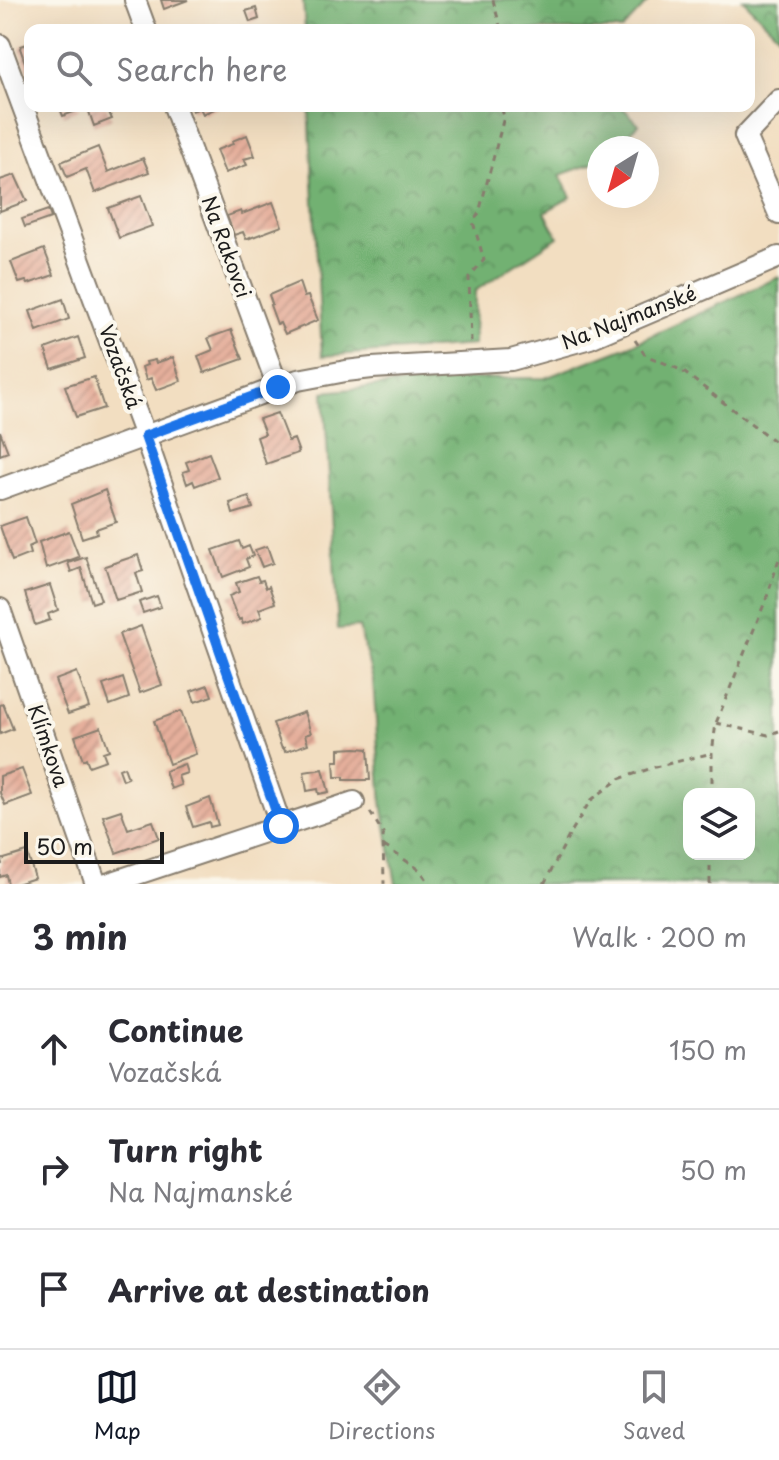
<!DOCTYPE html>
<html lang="en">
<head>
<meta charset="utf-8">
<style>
	:root { --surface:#fff; --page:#f2f2f3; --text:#2b2b33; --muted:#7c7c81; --line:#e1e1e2; --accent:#111827 }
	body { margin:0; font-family:"Playpen Sans",sans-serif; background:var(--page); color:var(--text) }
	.controls { position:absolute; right:24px; bottom:24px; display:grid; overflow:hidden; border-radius:16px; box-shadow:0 8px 32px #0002 }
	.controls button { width:72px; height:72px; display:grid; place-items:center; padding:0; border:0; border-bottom:2px solid var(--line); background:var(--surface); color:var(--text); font:40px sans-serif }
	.compass { position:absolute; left:587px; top:136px; width:72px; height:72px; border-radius:50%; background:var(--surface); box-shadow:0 8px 32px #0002; rotate:217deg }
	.scale { position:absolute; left:24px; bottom:20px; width:140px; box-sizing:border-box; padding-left:8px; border:4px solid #1c1c1c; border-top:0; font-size:22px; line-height:28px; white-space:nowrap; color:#1c1c1c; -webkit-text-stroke:6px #fbf7ec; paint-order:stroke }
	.stop { position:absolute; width:24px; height:24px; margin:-18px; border:6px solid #1a73e8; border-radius:50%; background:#fff }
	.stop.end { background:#1a73e8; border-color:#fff; box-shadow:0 2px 8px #0008 }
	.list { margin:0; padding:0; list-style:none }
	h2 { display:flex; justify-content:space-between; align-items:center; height:104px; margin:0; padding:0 32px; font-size:34px }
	h2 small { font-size:26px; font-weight:400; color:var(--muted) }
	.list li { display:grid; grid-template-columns:52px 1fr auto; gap:24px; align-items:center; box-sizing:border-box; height:120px; padding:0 32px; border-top:2px solid var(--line) }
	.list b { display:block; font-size:30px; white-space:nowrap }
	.list p { margin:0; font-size:26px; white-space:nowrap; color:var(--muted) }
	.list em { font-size:26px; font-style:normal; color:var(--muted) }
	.icon { flex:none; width:44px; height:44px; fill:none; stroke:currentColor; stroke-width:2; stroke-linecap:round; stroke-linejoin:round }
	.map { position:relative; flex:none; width:779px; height:884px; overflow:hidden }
	.search { position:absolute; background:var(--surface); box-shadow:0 8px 32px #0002; left:24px; right:24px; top:24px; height:88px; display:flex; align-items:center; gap:20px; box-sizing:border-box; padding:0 28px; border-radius:16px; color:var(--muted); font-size:30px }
	.sheet { height:464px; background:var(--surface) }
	nav { display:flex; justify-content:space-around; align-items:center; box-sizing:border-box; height:112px; border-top:2px solid var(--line); background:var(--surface); font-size:22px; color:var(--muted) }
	nav a { display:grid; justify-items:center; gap:4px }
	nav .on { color:var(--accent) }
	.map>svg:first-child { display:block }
</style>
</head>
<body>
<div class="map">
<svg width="779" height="884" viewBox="0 0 779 884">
	<defs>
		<pattern id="forest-crowns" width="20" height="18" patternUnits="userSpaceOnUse" patternTransform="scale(2)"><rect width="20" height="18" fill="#72b172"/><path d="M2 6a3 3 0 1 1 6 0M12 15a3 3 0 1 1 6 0" fill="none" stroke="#5d8f5d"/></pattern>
		<pattern id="building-hatch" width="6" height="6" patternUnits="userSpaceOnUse" patternTransform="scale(2)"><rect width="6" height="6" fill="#e5af9b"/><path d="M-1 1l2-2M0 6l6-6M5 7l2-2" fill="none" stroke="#c49685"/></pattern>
	</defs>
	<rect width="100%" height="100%" fill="#fbf7ec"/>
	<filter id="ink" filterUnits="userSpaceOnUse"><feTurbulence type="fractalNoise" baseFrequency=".0125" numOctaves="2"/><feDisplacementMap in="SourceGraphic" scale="16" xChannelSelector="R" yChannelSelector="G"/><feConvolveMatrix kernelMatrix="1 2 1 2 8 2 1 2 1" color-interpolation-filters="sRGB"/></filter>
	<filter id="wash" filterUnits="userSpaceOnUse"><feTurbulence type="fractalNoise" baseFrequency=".006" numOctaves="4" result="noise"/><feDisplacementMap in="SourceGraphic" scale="32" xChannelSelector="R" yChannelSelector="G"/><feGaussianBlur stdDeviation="1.8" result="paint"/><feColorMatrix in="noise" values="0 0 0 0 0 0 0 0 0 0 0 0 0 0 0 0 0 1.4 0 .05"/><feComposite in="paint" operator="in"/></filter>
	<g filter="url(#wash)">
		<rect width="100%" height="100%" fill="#f2dec1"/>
		<path fill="url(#forest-crowns)" stroke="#476647" stroke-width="2" fill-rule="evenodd" d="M303,0H650L622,30H305Z
			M743,0H779V36Z
			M309,106H621L639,124L613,148H599V161L560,175L571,197L545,212L558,237L475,291L474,345L322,356Z
			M779,277V884H396L382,804L373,680L359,627L338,629L324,392L446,379L545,378L631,345ZM749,794V854H689V794Z"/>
		<g id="blocks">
			<path fill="url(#building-hatch)" d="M161,0H188L164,9Z
				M256,8L259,19L250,22L246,11Z
				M30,43V77L20,48L21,46Z
				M59,106H77L79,110L63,116Z
				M87,106H106L112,119L94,126Z
				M190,106H221L203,114L200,108L192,111Z
				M247,135L255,156L244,159L247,165L225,173L216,150L233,144L232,141Z
				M98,147L108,172L143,158L149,172L95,193L86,169L67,177L61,162Z
				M15,175L27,201L0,211V180Z
				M141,196L152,226L119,238L108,208Z
				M273,202L282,226L250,238V237L246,239L243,232L234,235L227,216L241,211L242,214Z
				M48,210L51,218L25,227L22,219Z
				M44,249L54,275L28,284L26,281L19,283L11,262Z
				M299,282L304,297L308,296L318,320L285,334L280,323L277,324L270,305L272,304L269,295Z
				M63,299L69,319L37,331L30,311Z
				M231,330L243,359L204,373L198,356L213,350L208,338Z
				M78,337L85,358L52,369L45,349Z
				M173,357L181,381L156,390L151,378L146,380L142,367L147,365L146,362L155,360L156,363Z
				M94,377L104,408L76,417L65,386Z
				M277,413L288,441L294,439L298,450H297L298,453L266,464L257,437L265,434L259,419Z
				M0,431L8,452L0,455Z
				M209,453L218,477L195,486L193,481L187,484L183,472L189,470L186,462Z
				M105,490L116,522L96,529L97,533L82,538L71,504Z
				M249,497L253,508L233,514L230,503Z
				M26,517L35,544L28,547L30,554L12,561L0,526Z
				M69,531L79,557L46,569L39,542Z
				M239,541L242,549L249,546L253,556L246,559L249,567L223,577L213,550Z
				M267,546L273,563L262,567L255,550Z
				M138,555L143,571L136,573L142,592L116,600L105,566Z
				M86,557L101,600L92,603L81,568L71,572L68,563Z
				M257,576L259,581L263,580L266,588L269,586L275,603L259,609L262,617L243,624L241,619L239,620L236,614L229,596L239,592L236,583Z
				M50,585L58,610L48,614L50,620L35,625L25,593Z
				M157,596L161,607L143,613L139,602Z
				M141,626L162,685L140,693L119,634Z
				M77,672L89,707L68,714L55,680Z
				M123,678L129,698L110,705L103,685Z
				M208,685L212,696L195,702L191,691Z
				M3,704L13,729L0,734V705Z
				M181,711L196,754L169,764L154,721Z
				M304,712L311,733L305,735L308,744L285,752L284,748L282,749L273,723Z
				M101,727L109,750L103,752L106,760L89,766L86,758L83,760L75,736Z
				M356,748L368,749L370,780H344V777H335L334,761H339V749Z
				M184,764L187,773L178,776L181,785L171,789L165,771Z
				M124,767L128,778L123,780L119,769Z
				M22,769L32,795L5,805L0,793V776Z
				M323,769L329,792L319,794L318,789L307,791L304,772Z
				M210,798L218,825L210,827L209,822L193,827L186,807Z
				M121,810L128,829L153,821L159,838L116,853L103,816Z
				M27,852L35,878L16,884H8L6,875L0,877V865L2,864L1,860Z"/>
		</g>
	</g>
	<g filter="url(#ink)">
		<use href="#blocks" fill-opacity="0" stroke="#877d6e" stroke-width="2"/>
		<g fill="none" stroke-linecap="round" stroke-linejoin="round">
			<defs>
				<path id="minor" d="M135,0L146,30
					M0,45L145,436L281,826
					M779,100L745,136L779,214
					M174,106L278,387
					M0,489L298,380L346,371L372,368L511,360L590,338L779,257
					M0,609L96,884
					M107,884L354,802"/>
			</defs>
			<use href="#minor" stroke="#877d6e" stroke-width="24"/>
			<path stroke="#877d6e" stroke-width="3" stroke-dasharray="6 6" stroke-linecap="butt" d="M493,0L501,30
				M635,340L645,355L681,370L779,445
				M471,342L469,277L484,260L473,222L479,213L504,117L501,106
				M716,723L768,735L779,731
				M712,794V753L716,723L767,597L779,559
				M370,812L383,833L384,884
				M384,846L420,870L430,884
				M710,854V884
				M544,884L570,834L590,801L619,779L655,767L712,753"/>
			<use href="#minor" stroke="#fff" stroke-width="20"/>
		</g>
	</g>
	<g fill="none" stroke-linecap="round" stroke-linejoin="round" filter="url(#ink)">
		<path stroke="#1a73e8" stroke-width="10" d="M278,387L145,436L281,826"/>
	</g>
	<g text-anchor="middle" stroke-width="8" stroke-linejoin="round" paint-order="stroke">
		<g font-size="20" fill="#1c1c1c" stroke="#fbf7ec">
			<text transform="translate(226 247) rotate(70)" y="7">Na Rakovci</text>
			<text transform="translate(629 318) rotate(-21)" y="7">Na Najmanské</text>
			<text transform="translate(120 367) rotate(70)" y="7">Vozačská</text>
			<text transform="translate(48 746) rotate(71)" y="7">Klímkova</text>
		</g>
	</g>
</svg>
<div class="controls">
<button><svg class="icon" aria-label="layers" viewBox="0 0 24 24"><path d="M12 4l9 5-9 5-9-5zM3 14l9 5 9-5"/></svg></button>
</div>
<svg class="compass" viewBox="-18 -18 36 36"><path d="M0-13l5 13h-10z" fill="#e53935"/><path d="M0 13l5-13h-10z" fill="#7c7c81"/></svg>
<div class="scale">50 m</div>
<div class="stop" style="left:281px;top:826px"></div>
<div class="stop end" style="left:278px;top:387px"></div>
<div class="search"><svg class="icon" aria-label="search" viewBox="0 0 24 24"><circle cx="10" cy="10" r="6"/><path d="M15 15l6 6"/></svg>Search here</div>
</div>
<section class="sheet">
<h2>3 min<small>Walk · 200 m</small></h2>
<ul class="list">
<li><svg class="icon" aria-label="ahead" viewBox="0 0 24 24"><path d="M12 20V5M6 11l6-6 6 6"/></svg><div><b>Continue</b><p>Vozačská</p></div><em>150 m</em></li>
<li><svg class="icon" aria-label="right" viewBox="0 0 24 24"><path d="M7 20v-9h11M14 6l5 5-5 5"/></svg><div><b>Turn right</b><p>Na Najmanské</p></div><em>50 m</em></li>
<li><svg class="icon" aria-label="arrive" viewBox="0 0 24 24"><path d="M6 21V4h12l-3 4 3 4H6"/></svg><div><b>Arrive at destination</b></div></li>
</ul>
</section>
<nav>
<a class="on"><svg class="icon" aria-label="map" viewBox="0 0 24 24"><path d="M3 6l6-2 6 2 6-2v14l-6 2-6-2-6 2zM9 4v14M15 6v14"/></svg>Map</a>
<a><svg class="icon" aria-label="directions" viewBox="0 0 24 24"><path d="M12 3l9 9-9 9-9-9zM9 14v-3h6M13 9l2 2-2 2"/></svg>Directions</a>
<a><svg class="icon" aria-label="saved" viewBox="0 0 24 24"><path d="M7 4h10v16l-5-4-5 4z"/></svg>Saved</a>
</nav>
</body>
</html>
